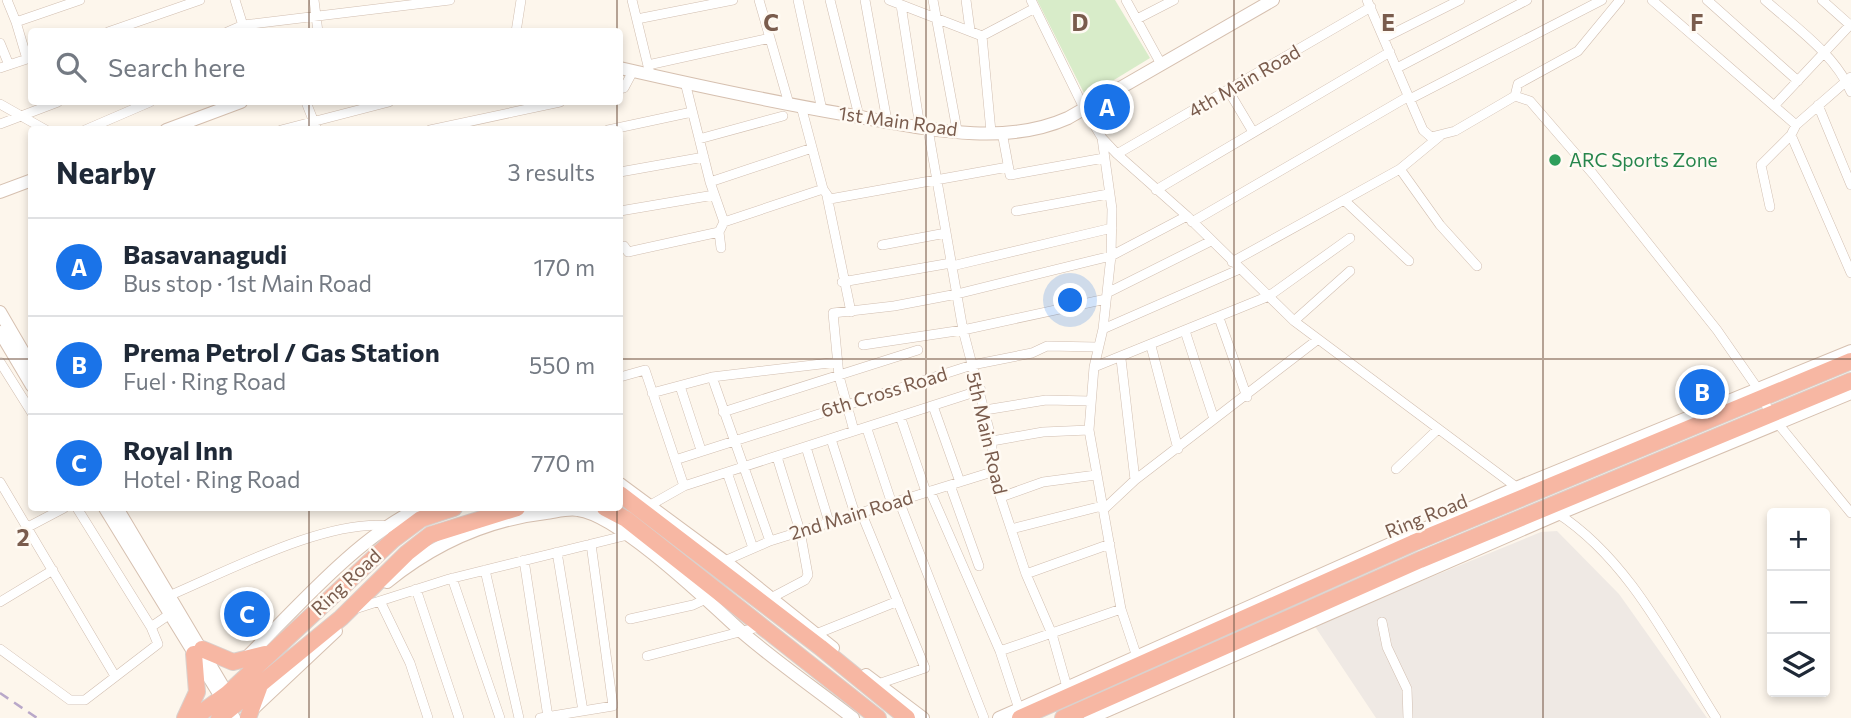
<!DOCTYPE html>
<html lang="en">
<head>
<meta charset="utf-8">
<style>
	:root { --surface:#fff; --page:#f2f2f3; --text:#1f2937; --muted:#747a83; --line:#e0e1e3; --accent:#1a73e8 }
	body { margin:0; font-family:Commissioner,sans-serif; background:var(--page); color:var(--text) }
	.controls { position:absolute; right:21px; bottom:21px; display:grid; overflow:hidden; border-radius:7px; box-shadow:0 4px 10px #0003 }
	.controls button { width:63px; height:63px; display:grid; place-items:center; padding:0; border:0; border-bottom:2px solid var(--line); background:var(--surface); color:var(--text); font:35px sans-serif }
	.you { position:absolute; left:1071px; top:301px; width:24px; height:24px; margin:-18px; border:5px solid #fff; border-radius:50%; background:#1a73e8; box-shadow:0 0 0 10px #1a73e833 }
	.badge { display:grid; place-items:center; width:46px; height:46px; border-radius:50%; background:var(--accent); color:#fff; font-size:23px; font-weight:700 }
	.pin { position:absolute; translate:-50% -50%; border:4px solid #fff; box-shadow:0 2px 7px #0006 }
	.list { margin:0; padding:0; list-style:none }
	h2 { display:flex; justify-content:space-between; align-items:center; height:91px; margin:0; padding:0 28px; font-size:30px }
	h2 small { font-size:23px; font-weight:400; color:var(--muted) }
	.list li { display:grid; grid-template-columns:46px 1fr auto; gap:21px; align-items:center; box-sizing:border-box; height:98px; padding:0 28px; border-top:2px solid var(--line) }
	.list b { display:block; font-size:26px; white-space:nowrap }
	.list p { margin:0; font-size:23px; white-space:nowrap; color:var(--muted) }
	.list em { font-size:23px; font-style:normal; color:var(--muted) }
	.icon { flex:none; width:38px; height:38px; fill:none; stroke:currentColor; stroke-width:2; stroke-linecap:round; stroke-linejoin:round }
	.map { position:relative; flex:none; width:1851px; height:718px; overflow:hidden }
	.search { position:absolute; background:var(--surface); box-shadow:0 4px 10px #0003; left:28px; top:28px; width:595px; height:77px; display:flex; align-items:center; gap:18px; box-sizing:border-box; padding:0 24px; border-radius:7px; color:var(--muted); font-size:26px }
	.panel { position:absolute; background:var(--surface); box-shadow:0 4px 10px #0003; left:28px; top:126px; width:595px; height:385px; border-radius:7px }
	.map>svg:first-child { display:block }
</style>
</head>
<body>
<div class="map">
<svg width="1851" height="718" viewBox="0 0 1851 718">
	<rect width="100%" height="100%" fill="#fdf6ec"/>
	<path fill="#efe9e4" d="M1557,531L1619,594L1707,718H1376L1314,625L1541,532Z"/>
	<path fill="#d8ecc9" d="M1037,0H1115L1150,58L1086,97Z"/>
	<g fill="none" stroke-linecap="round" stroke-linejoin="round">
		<defs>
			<path id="street" d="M7,0L16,22
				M235,0L245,32
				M314,0L318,32
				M632,0L649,70
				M759,0L789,104
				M798,0L822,110
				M830,0L859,116
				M865,0L887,121
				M889,0L982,36
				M933,0L957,130
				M966,0L970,30
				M1031,0L1084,108L1102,138L1117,154L1187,216L1294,321L1519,489
				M1126,0L1161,64
				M1367,0L1416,114L1423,130L1431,137L1455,131L1515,96L1518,84L1578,51L1620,0
				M1652,0L1796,125L1851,77
				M1707,0L1798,81
				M1765,0C1795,27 1835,54 1851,92
				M1822,0L1850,25
				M901,5L920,127
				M637,19L733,0
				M1137,19L1174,0
				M108,32L200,0
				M227,32L243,25L450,0
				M516,32L521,0
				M982,36L991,132
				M982,36L1035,8
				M1384,38L1460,0
				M0,43L9,65
				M27,59L16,22L80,0
				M648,65L770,38
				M0,68L30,58
				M1397,68L1527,0
				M685,82L710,182L724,222L719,232L721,248
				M620,89L624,88L633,71
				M1228,90L1253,132
				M1515,96L1530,101L1593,174L1717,330L1758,389L1771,415L1851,513
				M1410,99L1602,0
				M306,102L317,130
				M0,104L46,130
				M1818,105L1851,185
				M801,106L823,189L830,199L1008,167
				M1774,106L1851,24
				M0,124L58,102
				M1796,125L1791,135L1851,273
				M928,129L963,330L992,441V472L1026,574L1052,634L1067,687
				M85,130L150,102
				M281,130L389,102
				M430,130L560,102
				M608,130L692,112
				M1002,132L1010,175L1104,158
				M1102,138L1112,209L1111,256L1103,329L1094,367L1089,430L1121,609L1137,657
				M699,139L783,116
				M1117,154L1371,7
				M1400,169L1440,225L1477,266
				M620,172L704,157
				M710,182L812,148
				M1156,190L1390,52
				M827,196L851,312
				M1344,200L1409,261
				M1770,207L1761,165L1791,135
				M620,211L714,195
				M1016,211L1108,194
				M724,222L823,189
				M1192,222L1409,96
				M882,245L946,233
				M620,247L624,246L628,252L719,232
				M1232,262L1400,169L1440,136
				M952,266L1112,228
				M842,282L951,263
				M1107,293L1211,241
				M1219,318L1247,397
				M1294,321L1350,271
				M1103,329L1240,269
				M1185,331L1214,419
				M863,345L963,330L1106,299
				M1151,346L1178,449
				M1121,359L1135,480
				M0,362L32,413
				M1094,367L1269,296L1350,238
				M620,377L645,370L684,486
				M712,377L770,541
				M680,386L701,450
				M652,393L712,377L838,362
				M933,406L960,482
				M985,410L1046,400L1091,401
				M723,412L918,350
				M900,416L926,492
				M867,429L892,504
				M854,431L839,376L833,313L894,306L957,294L1111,256L1187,216
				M831,439L855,514
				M992,441L1043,432L1089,430
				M806,447L829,522
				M675,460L972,365L1032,353L1047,346L1097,347
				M1396,469L1437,430
				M727,472L753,548
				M0,482L115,676
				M950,485L979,566
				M930,491L1000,651L1019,709
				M1001,497L1043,482L1096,475
				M899,501L984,718
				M647,507L684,486L981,390
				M1103,510L1135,480L1317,340
				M861,512L925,668L878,684
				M1557,513C1630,560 1671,647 1716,718
				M28,527L64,508
				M1011,529L1102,506
				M557,552L583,711
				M524,560L548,717
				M722,562L770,541L992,472
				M485,570L519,718
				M1026,574L1110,544
				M452,578L500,718
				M416,589L459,718
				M164,598C224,573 326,518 390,526
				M771,598L805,580L808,575L800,531L777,457
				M380,601L410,663L428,718
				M0,602L53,570
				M358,608L449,579L632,534
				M630,619L693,605L706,599
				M1382,622L1387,647L1407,689L1408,718
				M151,627L170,614
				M816,634L898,601
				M0,649L70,700H85L158,644L151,627L77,508
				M1000,651L1121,609
				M647,656L759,627
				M540,718L613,706L591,544"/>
			<path id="secondary" d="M620,68C694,85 768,101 843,114C915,126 999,149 1068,118L1273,0
				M166,130L241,102
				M0,192L32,180
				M0,312L32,367
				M0,332L32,386
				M620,484L731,566L833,648
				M105,508L234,718
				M117,508L231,700
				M387,582C434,544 485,520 546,513C555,512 568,508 578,510C619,515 710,603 743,633C778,663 817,690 853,718
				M244,660C293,612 358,536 420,508
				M866,675L923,718
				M252,710L336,631
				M999,718L1516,488L1851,351
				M1090,718L1558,514L1851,393"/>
			<path id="highway" d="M620,494L820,647L907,718
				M605,508L626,519L878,718
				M202,649L233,662L265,654
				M185,718L197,692L194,654
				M194,718L227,694L394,539L421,519L454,508
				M219,718L341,618L407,553L430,535L517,508
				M248,718L259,688
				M1020,718L1413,543L1851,361
				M1063,718L1420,560L1851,381"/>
		</defs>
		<use href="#street" stroke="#d1beb0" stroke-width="10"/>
		<use href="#secondary" stroke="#d6c0b0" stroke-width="14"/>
		<use href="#highway" stroke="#dad1cd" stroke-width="18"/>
		<use href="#street" stroke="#fff" stroke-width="9"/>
		<use href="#secondary" stroke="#fff" stroke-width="12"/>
		<use href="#highway" stroke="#f7b7a3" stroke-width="16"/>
		<path stroke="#b9a8c9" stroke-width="2.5" stroke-dasharray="10 7" stroke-linecap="butt" d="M0,693L37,718"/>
	</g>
	<path fill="none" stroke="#7a5c4d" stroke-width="2" stroke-opacity="0.55" d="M309,0V32M617,0V32M926,0V718M1234,0V718M1543,0V718M309,102V130M617,102V130M0,359H32M620,359H1851M309,508V718M617,508V718"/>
	<circle fill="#2e9e5b" stroke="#fffaf3" stroke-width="2.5" cx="1555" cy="160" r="7"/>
	<g text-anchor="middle" stroke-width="5" stroke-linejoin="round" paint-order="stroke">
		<g font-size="19" fill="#7a5c4d" stroke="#fffaf3">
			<text transform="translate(1244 81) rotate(-30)" y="7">4th Main Road</text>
			<text transform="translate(898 121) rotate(8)" y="7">1st Main Road</text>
			<text transform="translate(884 392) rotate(-17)" y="7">6th Cross Road</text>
			<text transform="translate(987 433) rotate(77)" y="7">5th Main Road</text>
			<text transform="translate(851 515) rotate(-17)" y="7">2nd Main Road</text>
			<text transform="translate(1426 516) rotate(-22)" y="7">Ring Road</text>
			<text transform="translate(346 582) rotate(-43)" y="7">Ring Road</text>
		</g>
		<g font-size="19" fill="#27864d" stroke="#fffaf3" text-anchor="start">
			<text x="1569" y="167">ARC Sports Zone</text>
		</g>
	</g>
	<g font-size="23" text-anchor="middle" font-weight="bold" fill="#7a5c4d" stroke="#fffaf3" stroke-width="5" stroke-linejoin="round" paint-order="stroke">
		<text x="771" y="31">C</text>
		<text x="1080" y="31">D</text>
		<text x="1388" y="31">E</text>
		<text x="1697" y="31">F</text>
		<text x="23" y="546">2</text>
	</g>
</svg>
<div class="controls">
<button>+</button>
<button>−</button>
<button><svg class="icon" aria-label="layers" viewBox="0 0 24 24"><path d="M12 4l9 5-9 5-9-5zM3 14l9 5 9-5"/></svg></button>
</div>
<div class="you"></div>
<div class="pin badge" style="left:1107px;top:107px">A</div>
<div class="pin badge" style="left:1702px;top:392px">B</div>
<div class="pin badge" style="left:247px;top:614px">C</div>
<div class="search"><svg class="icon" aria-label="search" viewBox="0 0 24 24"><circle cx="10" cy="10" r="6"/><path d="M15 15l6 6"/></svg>Search here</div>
<section class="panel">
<h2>Nearby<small>3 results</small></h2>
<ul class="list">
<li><span class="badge">A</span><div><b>Basavanagudi</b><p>Bus stop · 1st Main Road</p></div><em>170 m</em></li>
<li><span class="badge">B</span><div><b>Prema Petrol / Gas Station</b><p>Fuel · Ring Road</p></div><em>550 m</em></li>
<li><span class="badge">C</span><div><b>Royal Inn</b><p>Hotel · Ring Road</p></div><em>770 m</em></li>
</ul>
</section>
</div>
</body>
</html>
